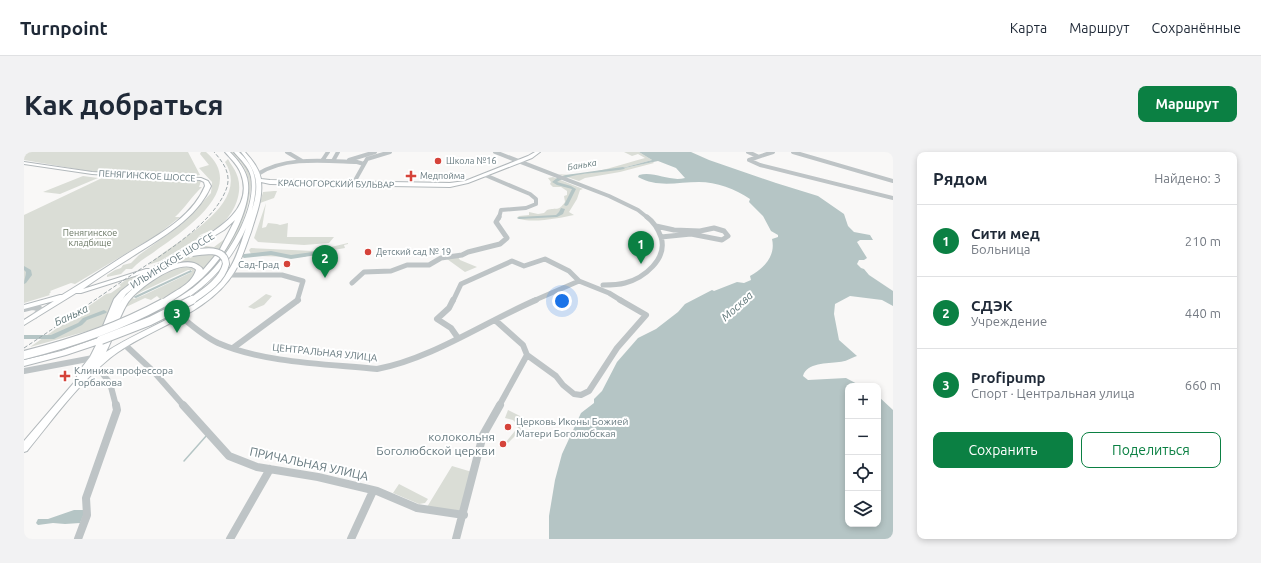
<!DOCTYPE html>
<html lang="ru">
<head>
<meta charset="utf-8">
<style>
	:root { --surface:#fff; --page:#f2f2f3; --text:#1f2937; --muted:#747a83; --line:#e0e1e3; --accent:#0b8043 }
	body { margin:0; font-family:Ubuntu,sans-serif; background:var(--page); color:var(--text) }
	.controls { position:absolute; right:12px; bottom:12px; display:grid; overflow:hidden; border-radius:8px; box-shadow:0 2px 6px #0003 }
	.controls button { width:36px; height:36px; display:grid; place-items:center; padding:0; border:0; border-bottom:1px solid var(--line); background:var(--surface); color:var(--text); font:20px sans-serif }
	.you { position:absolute; left:538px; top:149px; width:14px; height:14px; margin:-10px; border:3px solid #fff; border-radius:50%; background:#1a73e8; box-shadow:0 0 0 6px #1a73e833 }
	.badge { display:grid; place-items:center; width:26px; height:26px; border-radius:50%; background:var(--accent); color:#fff; font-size:13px; font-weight:700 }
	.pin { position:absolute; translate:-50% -33px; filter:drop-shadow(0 1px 2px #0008) }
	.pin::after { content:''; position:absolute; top:21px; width:14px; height:12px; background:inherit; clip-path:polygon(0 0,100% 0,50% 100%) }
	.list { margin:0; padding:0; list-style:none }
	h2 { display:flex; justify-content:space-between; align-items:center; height:52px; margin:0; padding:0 16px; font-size:17px }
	h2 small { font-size:13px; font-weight:400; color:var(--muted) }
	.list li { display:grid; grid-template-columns:26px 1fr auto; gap:12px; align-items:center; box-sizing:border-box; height:72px; padding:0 16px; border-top:1px solid var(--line) }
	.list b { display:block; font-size:15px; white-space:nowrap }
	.list p { margin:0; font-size:13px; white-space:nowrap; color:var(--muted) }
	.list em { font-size:13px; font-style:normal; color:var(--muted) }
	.actions { display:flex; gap:8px; padding:12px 16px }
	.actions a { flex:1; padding:9px 0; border:1px solid var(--accent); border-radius:8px; text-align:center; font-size:14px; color:var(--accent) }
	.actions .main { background:var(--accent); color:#fff }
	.icon { flex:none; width:22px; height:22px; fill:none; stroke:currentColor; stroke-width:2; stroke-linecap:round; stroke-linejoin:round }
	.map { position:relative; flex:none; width:869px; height:387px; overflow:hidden; border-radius:8px }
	header { display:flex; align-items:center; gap:24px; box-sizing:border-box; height:56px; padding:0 20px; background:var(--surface); border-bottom:1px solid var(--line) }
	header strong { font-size:19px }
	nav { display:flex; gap:22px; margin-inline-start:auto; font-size:14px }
	.intro { display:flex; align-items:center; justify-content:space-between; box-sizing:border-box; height:96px; padding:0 24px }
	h1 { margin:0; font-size:28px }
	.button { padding:10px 18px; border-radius:8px; background:var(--accent); color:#fff; font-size:14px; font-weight:700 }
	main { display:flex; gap:24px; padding:0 24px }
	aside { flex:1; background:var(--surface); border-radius:8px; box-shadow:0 2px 6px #0003 }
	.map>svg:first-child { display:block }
</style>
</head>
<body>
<header>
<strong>Turnpoint</strong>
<nav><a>Карта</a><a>Маршрут</a><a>Сохранённые</a></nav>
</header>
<div class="intro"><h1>Как добраться</h1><a class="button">Маршрут</a></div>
<main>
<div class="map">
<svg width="869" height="387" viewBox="0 0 869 387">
	<rect width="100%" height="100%" fill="#f9f8f7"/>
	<path fill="#daddd6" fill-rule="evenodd" d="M0,0H164L176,23L164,25L70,20L0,8Z
		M177,0H182C225,37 158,80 130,100C123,105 114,110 108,117H102L97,122L83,125V123L91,118L97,116L99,113L107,111L115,103L158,72L187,41L188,30L175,16L185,13L176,2Z
		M207,0H209C217,7 223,14 226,25C231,43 213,88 202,103C196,112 187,121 180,128C169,138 156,145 144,153H143C159,142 176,131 189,117C204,100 227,54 225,31C224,18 216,8 207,0Z
		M600,0H615L628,8L591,18L629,10L630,11L596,20L561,26L555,29L534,22C561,26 594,13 621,6L614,2L608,4Z
		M204,7C207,13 212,18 214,26C219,44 208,65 194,75C187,80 179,80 174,85L182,82L136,109L124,113C148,90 229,54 201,10Z
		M59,24L74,26L36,42L19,40Z
		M529,25L559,37L556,38L553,47L545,60L550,63C536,66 507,72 493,66L495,64L505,63V60L514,62L520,61L523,58C533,55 534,60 541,50L540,44L543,43V39L537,35H529L526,32L527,30L524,26Z
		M78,26L177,29L175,35H178C168,44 161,56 151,65H156L133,83L51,132L47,131L26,139L27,140L25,142L26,143L0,151V63Z
		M250,39H253L250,46L236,51L239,40Z
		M242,51L238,76L242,75L244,71L253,72L256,73L264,71L263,85H310L305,91L280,93L234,90L230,86Z
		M202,86L188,109L178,119L176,113L166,111L142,116L164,104L166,106L170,104V100L157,104L175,93L190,95Z
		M324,91V92L320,93L321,96L288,102L280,105L228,104L225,98L227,96L290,99Z
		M434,105L436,108L453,115L441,120L423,107Z
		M164,113L173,118C167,132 150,140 137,148L133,144L127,148L121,146L100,156C107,140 130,125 146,118C151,115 158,115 164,113ZM164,118H168V120L120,143L110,147L108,145L119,139Z
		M125,119L101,135L92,144L78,175L6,195L82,142L87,141L97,134L95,133L103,127Z
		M242,142L248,144L240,153L230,157L224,155Z
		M484,258L506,269L484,291L482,290L495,274L489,268L481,266Z
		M428,314L448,320L436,359L403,355Z
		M375,332L404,347L401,351L395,352L369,341Z"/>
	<path fill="#b5c5c5" d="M615,0H667L685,8L752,31L794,44L820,62L824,74L830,80L846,83L849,88H836L833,90L843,106L840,108H835L833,112L837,116L840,117L845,123L869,139V154L858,148L826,144L811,152L810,162L815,188L833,204C827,206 821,210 815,210C803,212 783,210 779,224L784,228L822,226L837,234H824V372H854V244L869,258V387H525V364L531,328L538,302L557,261L570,251V247L578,239L593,210L614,186L632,177L654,160L661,152L688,138L690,139L713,130L720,131L727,128L726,124C740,116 752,104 748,87L754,85V83L747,79L739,64L725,50L726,47C712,37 692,30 675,30C653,30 634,36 614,25L615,23C631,19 645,30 661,26L652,16L634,9L591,18L628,8Z
		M167,118L168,120L165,121L112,146L109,145Z
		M50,358H60L59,364L56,371L41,372L29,371L14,373L12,371L14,367H24Z"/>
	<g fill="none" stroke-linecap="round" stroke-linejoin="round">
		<path stroke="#b5c5c5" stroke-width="1.5" d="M160,309L183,283"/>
		<path fill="#b5c5c5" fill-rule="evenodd" d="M599,15L601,16L600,17C582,21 548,20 533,30L547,34L552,37L544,53L542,54L540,53L548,37L533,33L528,30L533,26L542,23Z
			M537,56L541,57L539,62L533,65L495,67L493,66L495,65L532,63L535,60Z
			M310,97L313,99L312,100L267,107L247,103L220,106L217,104L220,102L247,99L267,103Z
			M0,114L7,118L8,123L2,131L0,132C0,127 2,124 2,120L0,118Z
			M80,158L83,160L82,161L63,168L58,173L30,187H0V183H27L54,171L59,166Z"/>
		<defs>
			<path id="major" d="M201,0H206C214,8 223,19 224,31C227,58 202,103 183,121C171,134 156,143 142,153H136L135,151C147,139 167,135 172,118C172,117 168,115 167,115C150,110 111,138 103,152C94,167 90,185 82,200C121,174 178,159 204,119C213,106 217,90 222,76C209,105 191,127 165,145C159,149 153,154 146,156L142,154C146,150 152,147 157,144C165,139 173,133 179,127C203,107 233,58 227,25C225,15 216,7 210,0H215C234,18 234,33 228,58C236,32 233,20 217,0H221C228,8 235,16 237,27L246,28L426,31L441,29L504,4L511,0H516L508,6L444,31L426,35L246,32L237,30C239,47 232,63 227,80C222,93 218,107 211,119C184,164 125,175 86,206C54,232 29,267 3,299L0,300V289L54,226L52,223L66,205L72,193L42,203L0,214V208L37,199L74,186L90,147L97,139L120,121L57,141H52L0,173V168L30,149L0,157V153L36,143H38C58,131 78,118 98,105C128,86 167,68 181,34L180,30L176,28L68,22L0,12V10L68,20L177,26L184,29L187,34C172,69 133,88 103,108C88,117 73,127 59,137L122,117H127C139,109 151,102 164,95C189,80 231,59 217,22C214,13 207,7 201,0ZM211,68L195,99L179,118L178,116C176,114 173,112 170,111C149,105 106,134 96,151L102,142L113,133L143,112L200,78Z"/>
		</defs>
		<use href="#major" stroke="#b2b8bb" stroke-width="2"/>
		<path stroke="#bec4c6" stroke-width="4" d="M263,0L278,9
			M471,0L585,44L614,58L624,66
			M724,0L733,4
			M749,0L725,8L736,13L869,46
			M769,0L869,29
			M325,8L351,0
			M298,9L304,0
			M309,9L314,0
			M234,22C261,4 302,9 333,10L340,12
			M461,23L506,42L512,47V52L502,56L477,58L475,66
			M329,32L343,7L366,0"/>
		<path stroke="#bec4c6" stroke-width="5" d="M632,74L650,78L676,79L690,76L700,79L704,84L698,88L667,82L637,85
			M205,123H258L279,129L273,149
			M328,131L340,120L367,119L383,113H405L417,106L438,103L444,100L476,92L483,86L472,70L475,65
			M579,133C586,133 594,133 601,131C620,126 644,107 637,85C634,77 630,70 623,65
			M429,149L437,132L488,109L500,114L521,107L545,119L555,129L585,141L598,149
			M509,149L555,129"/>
		<path stroke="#bec4c6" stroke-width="6" d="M429,148L425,156L413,167L427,176L434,186
			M0,157L8,155L15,156V159L11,164
			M154,162C166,172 179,184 194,191C240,211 303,212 353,217C407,207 461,170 512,148
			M471,168L499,193L503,203L475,254
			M100,192L130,220L160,254
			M209,196L274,148
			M503,203L532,224L539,233L550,242L557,243L565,239L593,196L622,163L596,148
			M0,219L69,206
			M78,221L86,231L92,254"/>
		<path stroke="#bec4c6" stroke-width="8" d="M159,253L205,304L233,315L294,325L353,339L393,356L440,363
			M54,387L63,363L62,346L93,258L92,253
			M206,387L246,317
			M327,387L349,339
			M432,387L459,283L476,253"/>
		<use href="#major" fill="#fff" fill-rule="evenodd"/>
		<path stroke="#9ea8ab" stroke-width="1" stroke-dasharray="4 2" stroke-linecap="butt" d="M0,196C35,173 69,149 103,126C134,105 191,72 203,35C207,21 199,10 190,0"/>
		<defs>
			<path id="major-bridge-far1" d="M167,149C180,140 198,129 202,112C201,95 179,99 168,101"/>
			<path id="major-bridge" d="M77,188L126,169L168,148
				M0,203C49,191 95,175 139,151"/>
		</defs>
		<use href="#major-bridge-far1" stroke="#b2b8bb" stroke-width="8" stroke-linecap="butt"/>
		<use href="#major-bridge" stroke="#b2b8bb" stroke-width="10" stroke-linecap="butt"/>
		<use href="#major-bridge-far1" stroke="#fff" stroke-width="6"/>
		<use href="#major-bridge" stroke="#fff" stroke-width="8"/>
	</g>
	<g fill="#d5433a" stroke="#fff" stroke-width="1.5">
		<circle cx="414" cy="9" r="4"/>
		<path d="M385 18h4v4h4v4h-4v4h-4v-4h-4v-4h4z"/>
		<circle cx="344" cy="100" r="4"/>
		<circle cx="263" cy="112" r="4"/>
		<path d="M39 218h4v4h4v4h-4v4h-4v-4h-4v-4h4z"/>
		<circle cx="484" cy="275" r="4"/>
		<circle cx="479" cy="292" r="4"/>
	</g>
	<g text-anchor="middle" stroke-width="4" stroke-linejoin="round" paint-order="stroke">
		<g font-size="9" fill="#66797f" stroke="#fff" text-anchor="start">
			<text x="422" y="12">Школа №16</text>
			<text x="396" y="27">Медпойма</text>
			<text x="352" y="103">Детский сад № 19</text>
		</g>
		<g font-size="9" font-style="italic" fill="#607779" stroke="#fff">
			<text transform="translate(558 13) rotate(-10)" y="3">Банька</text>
		</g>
		<g font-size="9" fill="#66797f" stroke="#fff">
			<text transform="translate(123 24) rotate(3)" y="3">ПЕНЯГИНСКОЕ ШОССЕ</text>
			<text transform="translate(312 32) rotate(1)" y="3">КРАСНОГОРСКИЙ БУЛЬВАР</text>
		</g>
		<g font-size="9" fill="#6b7865" stroke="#fff">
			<text x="66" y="84">Пенягинское<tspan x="66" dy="10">кладбище</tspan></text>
		</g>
		<g font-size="10" fill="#66797f" stroke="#fff">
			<text transform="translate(148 108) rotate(-32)" y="4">ИЛЬИНСКОЕ ШОССЕ</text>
			<text transform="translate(301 200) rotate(6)" y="4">ЦЕНТРАЛЬНАЯ УЛИЦА</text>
		</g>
		<g font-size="10" fill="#66797f" stroke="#fff" text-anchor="start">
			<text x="255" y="116" text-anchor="end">Сад-Град</text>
			<text x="50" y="222">Клиника профессора<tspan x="50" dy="12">Горбакова</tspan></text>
			<text x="492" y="273">Церковь Иконы Божией<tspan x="492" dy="12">Матери Боголюбская</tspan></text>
		</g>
		<g font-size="11" font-style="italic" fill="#607779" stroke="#fff">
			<text transform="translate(713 154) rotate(-42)" y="4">Москва</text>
			<text transform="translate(47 163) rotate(-25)" y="4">Банька</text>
		</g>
		<g font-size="12" fill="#66797f" stroke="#fff" text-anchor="end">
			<text x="471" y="289">колокольня<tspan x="471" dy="14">Боголюбской церкви</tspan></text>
		</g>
		<g font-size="12" fill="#66797f" stroke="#fff">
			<text transform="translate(285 312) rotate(12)" y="4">ПРИЧАЛЬНАЯ УЛИЦА</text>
		</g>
	</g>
</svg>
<div class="controls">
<button>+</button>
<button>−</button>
<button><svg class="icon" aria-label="locate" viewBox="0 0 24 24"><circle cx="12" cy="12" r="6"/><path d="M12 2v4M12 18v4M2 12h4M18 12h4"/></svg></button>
<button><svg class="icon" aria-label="layers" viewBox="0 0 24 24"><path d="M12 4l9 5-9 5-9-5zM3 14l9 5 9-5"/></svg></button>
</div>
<div class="you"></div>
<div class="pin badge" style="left:617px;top:112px">1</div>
<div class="pin badge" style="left:301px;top:126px">2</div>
<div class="pin badge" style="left:153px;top:181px">3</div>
</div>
<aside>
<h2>Рядом<small>Найдено: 3</small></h2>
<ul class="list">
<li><span class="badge">1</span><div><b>Сити мед</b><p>Больница</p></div><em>210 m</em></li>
<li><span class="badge">2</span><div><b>СДЭК</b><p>Учреждение</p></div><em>440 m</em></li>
<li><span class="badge">3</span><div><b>Profipump</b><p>Спорт · Центральная улица</p></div><em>660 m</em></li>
</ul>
<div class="actions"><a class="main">Сохранить</a><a>Поделиться</a></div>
</aside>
</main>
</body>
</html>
